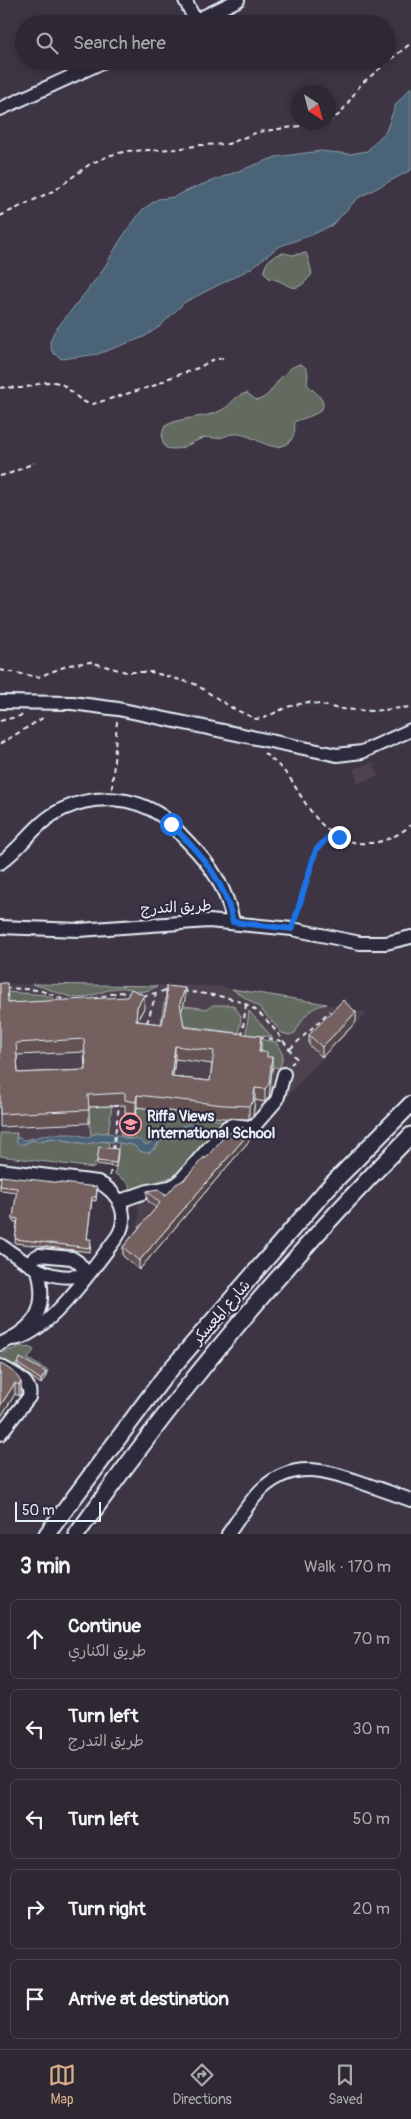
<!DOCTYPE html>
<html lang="en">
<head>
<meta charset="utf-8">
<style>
	:root { --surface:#2e2833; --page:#3a343f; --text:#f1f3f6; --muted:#a7a6ac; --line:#49444e; --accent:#d6ab8b }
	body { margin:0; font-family:Pangolin,"Playpen Sans Arabic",sans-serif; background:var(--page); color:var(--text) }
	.compass { position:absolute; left:291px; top:85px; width:45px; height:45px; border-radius:50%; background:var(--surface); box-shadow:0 2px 8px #0003; rotate:144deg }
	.scale { position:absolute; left:15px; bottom:12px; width:86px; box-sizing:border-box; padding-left:5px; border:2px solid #e8f1f8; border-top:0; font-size:14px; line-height:18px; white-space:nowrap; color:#e8f1f8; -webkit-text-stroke:4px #2f2a3d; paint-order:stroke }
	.stop { position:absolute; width:15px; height:15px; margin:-11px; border:4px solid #1a73e8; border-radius:50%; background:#fff }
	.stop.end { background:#1a73e8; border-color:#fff; box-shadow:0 1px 5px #0008 }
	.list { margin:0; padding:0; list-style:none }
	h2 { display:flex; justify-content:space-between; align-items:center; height:65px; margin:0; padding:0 20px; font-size:21px }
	h2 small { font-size:16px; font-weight:400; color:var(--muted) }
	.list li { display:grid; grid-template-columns:32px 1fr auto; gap:15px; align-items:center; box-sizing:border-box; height:80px; margin:0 10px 10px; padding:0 10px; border:1px solid var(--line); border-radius:8px }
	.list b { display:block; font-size:19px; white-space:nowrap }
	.list p { margin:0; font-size:16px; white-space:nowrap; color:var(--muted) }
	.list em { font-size:16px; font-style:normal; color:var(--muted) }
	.icon { flex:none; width:28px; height:28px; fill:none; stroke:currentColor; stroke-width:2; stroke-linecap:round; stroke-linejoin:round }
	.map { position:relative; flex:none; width:411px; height:1534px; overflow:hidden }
	.search { position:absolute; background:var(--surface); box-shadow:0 2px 8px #0003; left:15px; right:15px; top:15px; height:55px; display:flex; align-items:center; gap:12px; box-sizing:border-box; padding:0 18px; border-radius:28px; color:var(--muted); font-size:19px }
	.sheet { height:515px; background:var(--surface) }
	nav { display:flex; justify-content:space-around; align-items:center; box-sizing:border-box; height:70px; border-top:1px solid var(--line); background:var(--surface); font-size:14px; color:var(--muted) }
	nav a { display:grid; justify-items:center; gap:2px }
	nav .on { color:var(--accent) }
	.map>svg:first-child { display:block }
</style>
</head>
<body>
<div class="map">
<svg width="411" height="1534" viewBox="0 0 411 1534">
	<rect width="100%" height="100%" fill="#3d3544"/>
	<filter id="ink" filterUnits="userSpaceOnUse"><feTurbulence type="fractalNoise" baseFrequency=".02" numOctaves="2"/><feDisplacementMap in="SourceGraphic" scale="10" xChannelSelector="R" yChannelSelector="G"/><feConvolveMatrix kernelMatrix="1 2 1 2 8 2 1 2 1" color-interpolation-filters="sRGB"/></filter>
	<g filter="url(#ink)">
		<path fill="#4e424d" d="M373,762L378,776L358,783L353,769Z
			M0,984L217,986L327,1004L367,1013L301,1081L139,1270L120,1253L135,1233L138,1225L139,1209L133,1191L126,1181L115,1174L116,1167L101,1165L100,1168L0,1156Z"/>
		<path fill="#646a5e" stroke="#a6aeab" d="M284,253L292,255L306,253C308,256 311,270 312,274C292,300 290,281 269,278L264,272C265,261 273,255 284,253Z
			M300,364C310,368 308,375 307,384C311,389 315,391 319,396C334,414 303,417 294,422C297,431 292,444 282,446C265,450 251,432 233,434C228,434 223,438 218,438C213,439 208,436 203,438C189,443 181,452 166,448C161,441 161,434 165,426C182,416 204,419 222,410C233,404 233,396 247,393L256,400C274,399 276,371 300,364Z
			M32,984L157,986C136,998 136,986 117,988C101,990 88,1001 72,997C58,994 46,987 32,984Z
			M232,989L327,1004C307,1008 304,1017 295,1033L289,1035L282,1033L259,1007Z
			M7,992L45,995L62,1003L8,1015Z
			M164,1003L207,1009L213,1005H233L241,1016L239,1033L161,1023Z
			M249,1011L272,1037L246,1034Z
			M246,1037L276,1042L283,1055L280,1068L273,1067L272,1070H267Z
			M112,1106L108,1133H96L91,1136L88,1107Z
			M137,1107L214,1117V1119L222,1121L216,1131L179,1174L133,1191L126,1181L115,1174L119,1143L133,1145L142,1152L155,1149L161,1140L173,1139L189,1129L202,1134L204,1129L201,1127L183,1126C171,1137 173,1131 161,1135C154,1137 153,1144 145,1145C135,1138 130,1140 120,1135L125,1113L136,1114Z
			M0,1133H17L16,1139L24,1144L32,1140L39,1141L52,1138L87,1144L98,1141L109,1142L107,1152L98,1162H95L94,1168L0,1156Z
			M21,1346L26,1348L29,1347L34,1350L28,1359L48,1371L46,1376L20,1361L15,1369L0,1360V1354Z"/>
		<path fill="#4b6376" stroke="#8a9caa" d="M411,87V170L358,198L332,225L316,233L278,247L250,269L185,302L159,327L144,337L98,354L62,359L52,352L50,342L54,332L101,273L121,239L143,209L158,199L174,197L193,188L276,157L321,151L350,154L367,151L386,131L396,104Z
			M189,1124L203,1128L204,1132L199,1134L189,1129L176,1139L161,1140L149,1153L142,1152L133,1145L103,1141L87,1144L52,1138L39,1141L32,1140L21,1145L16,1141L17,1137L24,1140L50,1134H73L88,1137C101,1129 115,1134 128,1139C131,1140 133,1138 136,1139C140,1139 143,1144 147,1145L159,1135L173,1134L183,1126Z"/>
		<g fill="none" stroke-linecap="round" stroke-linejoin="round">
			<defs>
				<path id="minor" d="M185,0L195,20
					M188,24L238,0
					M0,109L105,61
					M0,702L72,703L118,709L337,755L362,752L411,730
					M0,863C24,846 35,822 63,809C95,794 133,796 162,816C172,824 180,834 189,843C212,866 227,890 233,922
					M0,927L79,930L209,921L292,929L360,943H386L411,937
					M0,1170L98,1182C119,1193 131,1215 117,1237C98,1262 43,1342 10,1339
					M120,1201L148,1191L170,1187L178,1183L227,1127L232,1125L250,1127L256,1124L277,1100L284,1074
					M0,1245C30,1265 50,1284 88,1274
					M30,1265L34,1258L39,1255L72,1258L78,1262L88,1274
					M0,1344C36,1328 48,1309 38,1270
					M0,1366C12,1373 33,1381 29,1397L0,1434
					M228,1534C239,1519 249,1501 263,1488C294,1460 325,1470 360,1482C377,1488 394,1494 411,1500"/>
				<path id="major" d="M47,1534L164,1377L327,1189L411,1104
					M77,1534C177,1392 289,1258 411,1135"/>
			</defs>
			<use href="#minor" stroke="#e8f1f8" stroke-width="16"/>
			<use href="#major" stroke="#e8f1f8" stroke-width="19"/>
			<path stroke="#e8f1f8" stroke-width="2" stroke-dasharray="5 4" stroke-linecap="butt" d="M328,122L340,114L361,84L411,43
				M0,216L55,190L90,164L111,155L127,151L177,149L201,145L228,144L258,132L328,122
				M0,388C7,386 13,388 20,388C35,387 48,377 63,385C73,391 80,404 93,404L156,385L169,378L198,368L212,360L223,358
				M0,476L11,473L34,463
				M0,670L38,677L69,665L90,662L126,672H151L195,684L232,708L256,719L264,718L287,707L308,702L340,709L356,710L373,711L411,707
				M0,721L24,715
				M0,744L46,716
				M264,753C275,762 286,771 293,783C311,813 329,846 370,843C385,842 399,835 411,825
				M112,789L117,721
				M295,919L316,850L332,833
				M5,988L39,990L68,1001
				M183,991C203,994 225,995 243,1003C266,1012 282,1041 297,1059L291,1064
				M143,996L168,990
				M93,999L119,992L132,994
				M147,1023L156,994
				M242,1036L246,1004
				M259,1037L282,1041
				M290,1049L330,1011
				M113,1150L119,1106
				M110,1176L111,1166"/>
			<use href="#minor" stroke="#2f2a3d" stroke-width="12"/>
			<use href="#major" stroke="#2f2a3d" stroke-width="15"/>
		</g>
		<path fill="#655353" stroke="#e8f1f8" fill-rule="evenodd" d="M0,983L8,1003L144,1008L137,1021L162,1024L166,1004V986L185,1000L181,1011L184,1027L261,1049V1052L267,1057L272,1070L269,1097L265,1102L255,1100L253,1115L249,1119L223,1118L137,1107L136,1114L125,1113V1105L89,1107V1123L0,1127ZM84,1052L85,1070L18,1073L17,1055ZM175,1059L212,1064L210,1081L173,1077Z
			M356,1022L322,1057L309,1045V1035Z
			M233,1136L249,1141L139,1270L123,1256V1247L156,1208L147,1200V1191L166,1196L205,1159Z
			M118,1153L116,1167L97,1164V1161Z
			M0,1184L97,1191L96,1201L92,1200L87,1239L91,1243L90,1252L15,1243L17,1222H13V1218L17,1192L0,1190Z
			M0,1363L21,1382V1394L19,1396L15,1394L0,1418Z
			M17,1363L46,1376L41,1384L17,1366Z"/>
		<path fill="#524444" stroke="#e8f1f8" d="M185,988V1000L180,1016V1003Z
			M144,995V1008L137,1020L136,1034V1021L137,1007Z
			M356,1012V1022L322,1057V1047Z
			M261,1036V1049L259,1064V1052Z
			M175,1046V1059L171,1090V1077Z
			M272,1057V1070L269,1097L265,1102V1089Z
			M255,1088V1100L253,1115L249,1119V1106Z
			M137,1095V1107L136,1114V1102Z
			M249,1133V1141L139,1270V1261Z
			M46,1372V1376L41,1384V1380Z
			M21,1382V1394L19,1396V1385Z
			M15,1383V1394L0,1418V1406Z"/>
		<path fill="#756161" stroke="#e8f1f8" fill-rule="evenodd" d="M0,983H7L8,1003L127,997L131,989L144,995L137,1007L136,1021L162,1024L167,1001L166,986L185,988L180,1003L184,1027L261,1036L259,1052H267V1057H272L269,1084L265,1089L255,1088L253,1102L249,1106L223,1105L137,1095L136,1102L125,1100V1093L88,1095L89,1110L0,1114ZM84,1039L86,1070L18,1073L16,1043ZM175,1046L214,1051L210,1081L171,1077Z
			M343,1000L356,1012L322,1047L309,1035Z
			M242,1127L249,1133L139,1261L123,1247L160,1203L147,1191L158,1189L166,1196L176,1184L184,1180L204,1157L205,1159L228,1132L233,1136Z
			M99,1147L118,1149L116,1163L97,1161Z
			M1,1176L97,1187L96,1197H92L87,1239H91L90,1248L15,1239L18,1219L13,1218L17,1188L0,1186Z
			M20,1358L46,1372L41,1380L17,1363Z
			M0,1363L15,1373L21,1382L19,1385L15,1383L0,1406Z"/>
	</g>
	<g fill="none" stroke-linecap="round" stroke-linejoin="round" filter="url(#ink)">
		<path stroke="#1a73e8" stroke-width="6" d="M171,824C201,855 224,878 233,922L292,929L316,850L332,833L339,837"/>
	</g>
	<defs>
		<symbol id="school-ring" viewBox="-11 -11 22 22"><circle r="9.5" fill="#2f2a3d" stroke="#ff9aa2" stroke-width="1.5"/><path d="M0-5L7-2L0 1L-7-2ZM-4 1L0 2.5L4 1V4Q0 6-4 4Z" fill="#ff9aa2"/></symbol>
	</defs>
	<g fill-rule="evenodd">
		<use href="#school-ring" x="118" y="1112" width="25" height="25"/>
	</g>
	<g text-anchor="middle" stroke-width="4.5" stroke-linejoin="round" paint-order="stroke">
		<g font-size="15" fill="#e8f1f8" stroke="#2f2a3d">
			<text transform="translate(176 907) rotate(-3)" y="5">طريق التدرج</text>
			<text transform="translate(221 1312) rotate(-49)" y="5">شارع المعسكر</text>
		</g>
		<g font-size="15" font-weight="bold" fill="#e8f1f8" stroke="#2f2a3d" text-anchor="start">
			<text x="147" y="1121">Riffa Views<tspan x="147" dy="17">International School</tspan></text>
		</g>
	</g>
</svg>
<svg class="compass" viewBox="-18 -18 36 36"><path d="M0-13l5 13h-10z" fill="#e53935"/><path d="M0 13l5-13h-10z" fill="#a7a6ac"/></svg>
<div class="scale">50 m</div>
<div class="stop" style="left:171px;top:824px"></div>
<div class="stop end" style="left:339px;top:837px"></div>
<div class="search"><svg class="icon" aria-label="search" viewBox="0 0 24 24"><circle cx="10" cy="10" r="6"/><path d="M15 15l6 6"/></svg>Search here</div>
</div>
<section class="sheet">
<h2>3 min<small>Walk · 170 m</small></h2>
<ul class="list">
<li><svg class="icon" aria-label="ahead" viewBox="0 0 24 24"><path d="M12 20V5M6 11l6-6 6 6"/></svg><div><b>Continue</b><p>طريق الكناري</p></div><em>70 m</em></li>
<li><svg class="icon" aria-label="left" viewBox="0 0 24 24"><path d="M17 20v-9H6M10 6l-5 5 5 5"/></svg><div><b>Turn left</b><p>طريق التدرج</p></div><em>30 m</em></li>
<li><svg class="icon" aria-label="left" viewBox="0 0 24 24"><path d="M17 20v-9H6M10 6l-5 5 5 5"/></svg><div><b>Turn left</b></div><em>50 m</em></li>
<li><svg class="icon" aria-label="right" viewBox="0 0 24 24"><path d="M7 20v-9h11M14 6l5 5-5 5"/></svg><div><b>Turn right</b></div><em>20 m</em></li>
<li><svg class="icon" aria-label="arrive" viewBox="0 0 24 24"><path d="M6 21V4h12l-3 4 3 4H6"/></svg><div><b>Arrive at destination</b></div></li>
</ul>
</section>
<nav>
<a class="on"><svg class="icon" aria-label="map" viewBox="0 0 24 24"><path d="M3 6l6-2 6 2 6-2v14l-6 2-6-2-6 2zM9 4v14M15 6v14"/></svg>Map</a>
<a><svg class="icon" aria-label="directions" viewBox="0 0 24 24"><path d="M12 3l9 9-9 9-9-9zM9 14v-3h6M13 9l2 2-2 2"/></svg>Directions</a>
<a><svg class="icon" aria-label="saved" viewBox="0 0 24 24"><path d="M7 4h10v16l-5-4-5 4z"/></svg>Saved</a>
</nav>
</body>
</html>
